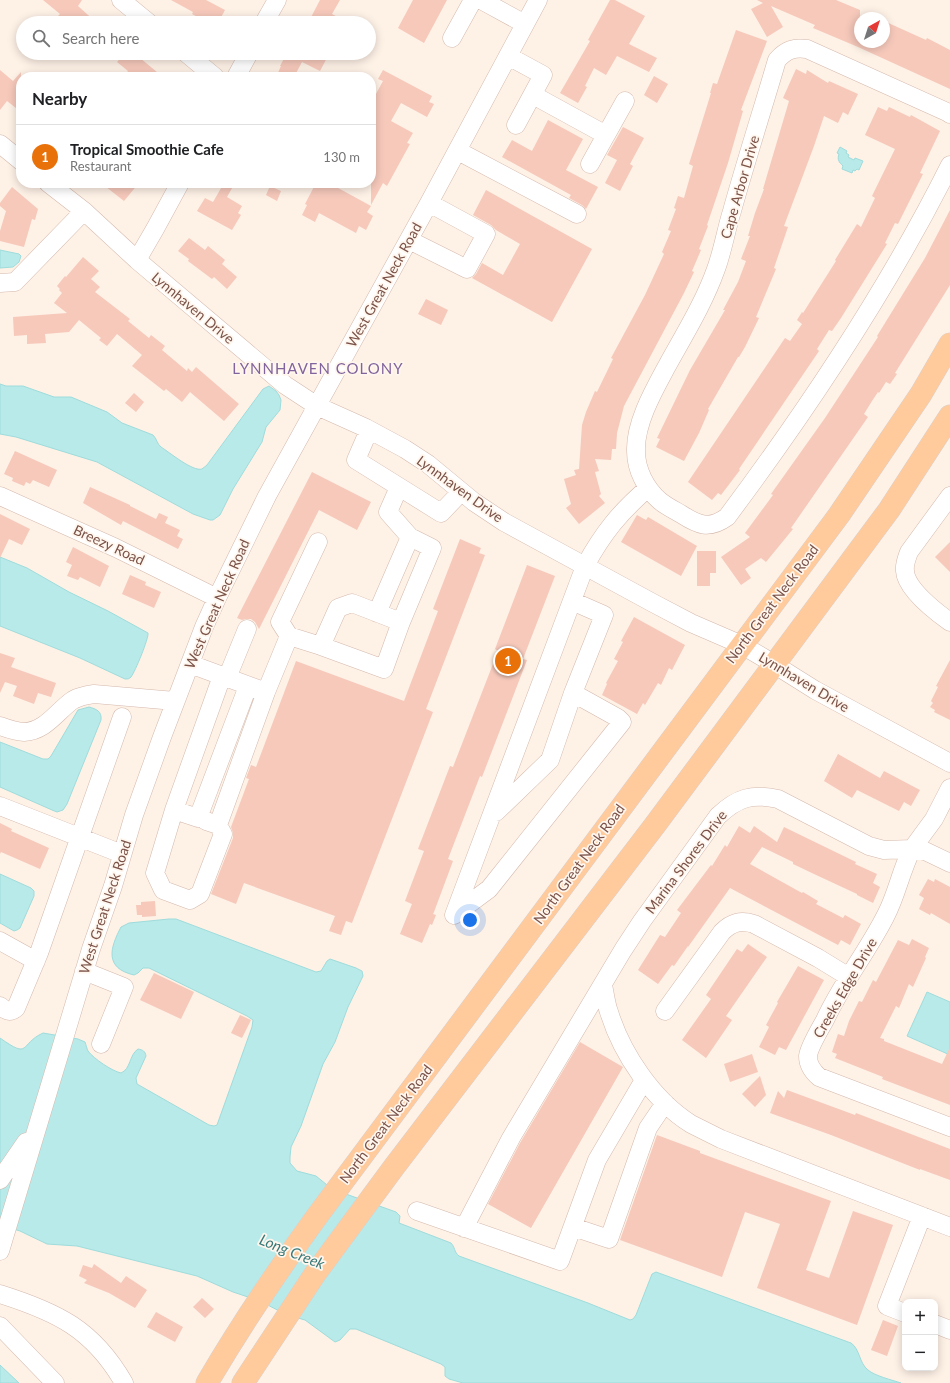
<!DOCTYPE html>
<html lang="en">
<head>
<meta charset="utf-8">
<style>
	:root { --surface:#fff; --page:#f6f6f6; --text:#202124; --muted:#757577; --line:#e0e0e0; --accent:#f14e42 }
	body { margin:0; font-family:Lato,sans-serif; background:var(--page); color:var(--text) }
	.controls { position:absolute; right:12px; bottom:12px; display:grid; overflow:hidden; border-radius:8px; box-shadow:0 2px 10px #0003 }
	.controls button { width:36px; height:36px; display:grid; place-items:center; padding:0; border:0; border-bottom:1px solid var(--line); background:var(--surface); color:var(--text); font:20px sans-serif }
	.compass { position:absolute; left:854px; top:12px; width:36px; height:36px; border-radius:50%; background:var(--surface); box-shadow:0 2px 10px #0003; rotate:39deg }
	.you { position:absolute; left:470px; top:920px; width:14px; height:14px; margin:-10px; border:3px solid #fff; border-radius:50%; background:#1a73e8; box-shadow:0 0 0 6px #1a73e833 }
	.badge { display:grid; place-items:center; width:26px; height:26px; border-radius:50%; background:var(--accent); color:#fff; font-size:13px; font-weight:700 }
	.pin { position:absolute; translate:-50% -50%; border:2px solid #fff; box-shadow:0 1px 4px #0006 }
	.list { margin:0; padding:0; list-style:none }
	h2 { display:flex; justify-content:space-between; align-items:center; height:52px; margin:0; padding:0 16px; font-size:17px }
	h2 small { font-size:13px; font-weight:400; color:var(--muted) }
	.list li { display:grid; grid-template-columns:26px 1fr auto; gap:12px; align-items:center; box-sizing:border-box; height:64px; padding:0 16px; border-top:1px solid var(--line) }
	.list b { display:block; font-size:15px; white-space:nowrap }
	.list p { margin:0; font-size:13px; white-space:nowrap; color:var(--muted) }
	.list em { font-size:13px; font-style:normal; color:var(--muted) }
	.icon { flex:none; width:22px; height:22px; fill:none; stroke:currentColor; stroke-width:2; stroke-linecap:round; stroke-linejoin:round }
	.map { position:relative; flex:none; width:950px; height:1383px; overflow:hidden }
	.search { position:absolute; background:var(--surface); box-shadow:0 2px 10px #0003; left:16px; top:16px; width:360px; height:44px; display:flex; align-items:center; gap:10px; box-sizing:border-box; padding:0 14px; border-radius:22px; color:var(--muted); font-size:15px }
	.panel { position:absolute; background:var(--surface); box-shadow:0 2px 10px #0003; left:16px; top:72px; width:360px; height:116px; border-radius:16px }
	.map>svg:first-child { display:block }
</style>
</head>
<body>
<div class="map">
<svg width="950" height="1383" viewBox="0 0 950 1383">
	<rect width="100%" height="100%" fill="#fef1e6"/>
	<path fill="#b8eae9" stroke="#9edcdc" d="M840,147L847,151L846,153L849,155L848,157L854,160L855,158L863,161L859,170L857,169L855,171L853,170L852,173L842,169L843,166C839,162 837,160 839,154L837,153Z
		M0,250L19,254L21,256L19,262L13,267L0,268Z
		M0,384L6,386H23L54,397H71L107,412L122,423L153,435C157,439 157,444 161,447C169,452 193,472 202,469C203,468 206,466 207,465L263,389L269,386L276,391L279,395L281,400L280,410L266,427L262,442L233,489L220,515L213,520H210L193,514L97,462L16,437L0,434Z
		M0,557L27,568L69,592L108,611L148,633C149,638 135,672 131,677C129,679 128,679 125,679L80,658L0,626Z
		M89,707C96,709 102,711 101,720L67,804L63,810L57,812L52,810L0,787V742L43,759H48L51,756L78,710Z
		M0,874L31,888L34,891V896L20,928L17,930L14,931L0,923Z
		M169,919H176L184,922L316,972L321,971L327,961L330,959L356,968L362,971L363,976L348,1007L335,1042L323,1064L301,1126L291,1147L290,1157V1163L297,1171L316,1176L332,1189L396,1212L400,1216L399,1223L451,1243C455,1247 454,1252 459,1256L588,1303L630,1320L633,1319L636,1315L652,1274L656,1272L851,1343C860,1349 859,1363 868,1370C875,1376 892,1380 901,1383H463L449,1379L445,1376V1367L441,1364L356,1329H350L340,1340L335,1342L305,1320L287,1315L260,1301L233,1292L197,1276L77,1246L47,1244L20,1231L0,1225V1038C31,1060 19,1044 43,1033L78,1039L85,1042C86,1045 87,1049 88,1051C94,1059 112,1071 121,1073C131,1069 129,1055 138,1049C143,1050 145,1051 146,1056L136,1078L137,1084L209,1125L214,1126L217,1125L252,1027L253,1020L247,1016L149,968H143L138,973L134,975C104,968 110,948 121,927L129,923Z
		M927,992L950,1002V1055L907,1036Z
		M0,1365L19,1383H0Z"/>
	<path fill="#f6c9bb" d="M43,0H82L78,6L97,23H62L56,18L60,14Z
		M171,0H206L225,10L218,23H209L192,14L193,12Z
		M320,0H340L332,14L349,23H308Z
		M413,0H447L424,43L398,28Z
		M610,0H615L645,16L629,44L657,58L649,72L617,56L606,75L594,68L585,86L587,87L578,103L560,93L590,41L588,40Z
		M757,0H836L860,10V42H884V21L926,40L927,38L950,50V89L858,47L813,28L815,25L771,6L783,27L767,37L751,9L763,3Z
		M736,30L767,41L741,110L743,111L728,163L707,225L708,226L699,249L701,250L692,271L694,272L684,293L624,406L617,433L616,449H612L611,460L595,459L599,471L595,472L601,494L599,496L605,503L579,524L566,508L571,504L564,479L576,475L574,470L579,469L582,425L586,412L595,391L597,392L613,359L611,358L645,295L664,254L662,252L671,231L668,230L676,209L674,208L678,196L684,198L693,166L689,164L711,93H710L713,83L717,84Z
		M125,53H134L163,77H124L128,71L117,62Z
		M286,53H322L328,56L320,71L302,62L294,77H276L281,66H280L287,53Z
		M796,69L806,74L807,70L828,83L829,81L858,94L848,115L843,112L838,123L824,116L814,146L784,226L788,227L774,268L776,269L756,317L759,318L745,347L739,357H738L708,409L709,410L699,433L684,461L656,447L660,439L657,438L690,370L725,310H723L738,282L746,261L741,259L750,236H748L755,213L764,189H763L789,101L783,98Z
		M0,70L13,81L21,72V112L7,101L0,110Z
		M383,70L432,96L429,102L434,104L427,117L401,103L391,121L413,133L407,143L410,144L387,186L383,183L371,205V103L383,81L378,79Z
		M654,76L668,84L657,103L644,95Z
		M878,107L887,111L889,107L910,117L911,115L940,131L920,173L923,174L898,224L895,223L885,243L887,244L841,318L832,331L829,330L817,349L819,351L739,469L740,470L721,495L718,493L712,500L688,482L785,338L790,341L802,324L797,320L802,312L803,313L836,261L835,260L857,224L861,227L875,198L872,196L895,149L865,135Z
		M548,120L583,139L566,170L598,187L586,209L582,205L569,198L571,195L502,157L512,140L532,151Z
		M623,127L644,138L630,164L633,166L620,191L605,183L617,160L607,155Z
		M101,183H139L124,201Z
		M224,183H235L227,197L242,206L238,213L241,215L232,230L197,211L205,198L213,202Z
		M316,183H329L371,206L367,212L373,216L366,230L359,226L356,233L319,213L315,222L302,215L307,205L305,204Z
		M270,186L281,191L277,201L266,195Z
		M12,187L38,209L35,220L32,219L24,247L0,241V231L6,211L0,206V203Z
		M486,190L592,249L552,322L472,278L476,274L482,263L503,275L520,244L496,230L491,225L473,215Z
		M950,210V285L895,373L897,374L890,384L886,382L879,393L878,392L872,401L864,414L868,417L791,528L793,529L766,562L761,558L745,569L751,578L741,585L721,557L750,537L745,533L773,495L771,494L825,418L878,337L877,336L925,258Z
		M189,238L205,250L208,246L225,260L222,264L237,277L227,289L214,277L212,279L188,261L189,259L178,251Z
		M83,257L99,271L91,279L100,287L95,292L130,319L128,321L149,338L151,335L165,346L162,350L187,371L188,368L192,372L196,367L239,404L224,421L190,392L182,402L166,389L164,391L132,366L142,355L117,334L107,346L99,340L101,338L79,320L69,332L45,334L46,343L27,344V335L14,336L13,317L67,313L54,303L62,293L59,290L60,289L57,286L65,276L66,277Z
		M426,299L448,310L441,325L418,314Z
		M134,393L144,402L136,412L125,403Z
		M15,451L57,470L49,487L33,480L30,484L26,482L24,486L12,481L13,478L4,474Z
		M312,472L371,502L357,530L319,510L259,629L255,622L251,619H246L242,620L237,618Z
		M90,487L130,505V506L156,519L159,513L168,517L165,523L180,530L177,536L183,539L178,549L123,521L121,525L83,503Z
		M0,514L30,529L22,545L9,539L0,558Z
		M637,515L646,520L648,517L697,546L681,576L621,542Z
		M460,539L481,548L479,553L485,555L426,709L433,712L352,923L346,921L341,935L329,931L335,916L244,883L236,904L211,894L233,838V833L231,827L249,779L246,778L251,765L256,767L296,661L404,701L438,611L433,609Z
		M950,542V572L935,557Z
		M73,547L109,566L100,587L80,577L78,580L67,576L72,565L66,562Z
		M697,551H716V573H710V586H697Z
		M527,565L555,576L523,659L527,660L482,777L480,776L448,859L453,861L434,912L433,914L436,915L432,925L430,924L422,943L400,934L412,904L405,901L424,851L418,849L450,766L453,767L498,651L495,649Z
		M130,575L146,582L145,585L161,592L154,608L122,594Z
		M634,617L685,645L672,670L669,668L661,685L658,683L645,705L643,703L637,714L602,695L607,684L606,683L618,661L614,659L623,642L621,641Z
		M0,653L15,658L11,667L56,683L51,697L38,693L34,704L13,696L17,686L5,682L0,693Z
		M950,660V720L934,712L935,710L930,707L933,703L931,701L938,687L936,686Z
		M838,754L880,778L884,771L920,790L911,806L904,802L899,811L857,790L852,798L824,781Z
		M0,823L12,829L11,831L49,848L40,869L1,852L0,854Z
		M739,826L750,833L754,826L777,842L784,827L856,862L855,864L877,874L873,883L880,887L873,903L857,895V894L814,874L793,864V862L762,847L750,864L802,893L803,892L818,901L816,904L843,918L845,915L861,924L850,945L841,940L838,945L730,888L688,947V946L674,966L672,965L658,984L638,970L660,935L665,937L681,913L677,910L711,865L712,866L725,845L727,847Z
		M928,879L934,882L935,879L950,887V924L931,913L930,915L919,909L924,898L919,895Z
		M155,901L156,916L142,917V915H137L136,905H141V902Z
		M912,939L929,948L925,957L926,958L913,987L909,984L899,1008L896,1006L880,1038L884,1039V1041L942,1064L950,1047V1105L882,1079L883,1077L835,1058L837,1054L832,1052L838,1034L844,1036L849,1021L859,1001L862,1002L873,980L876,982L898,940L909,945Z
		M748,944L767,957L726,1016L732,1020L706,1058L682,1040L711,999L706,995L737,949L742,952Z
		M798,966L824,980L786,1050L779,1047L775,1055L759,1047L769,1027L766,1025L778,1003L777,1002Z
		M154,973L194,992L181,1019L140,1000Z
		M240,1015L251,1020L242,1038L231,1033Z
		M580,1042L623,1067L531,1228L488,1204L520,1143Z
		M752,1054L758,1072L730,1082L724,1064Z
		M760,1076L766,1095L755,1107L742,1094Z
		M787,1090L855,1115L856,1113L950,1149V1180L920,1169V1170L831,1135L770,1113L778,1091L784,1098Z
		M657,1135L700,1151V1153L831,1201L806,1270L829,1278L853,1211L893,1225L857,1325L757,1288L780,1224L745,1212L722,1277L620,1240Z
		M94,1264L121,1283L126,1276L147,1290L135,1308L109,1293L84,1283L87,1280L79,1276L83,1265L92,1268Z
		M202,1298L214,1309L205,1318L193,1307Z
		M156,1312L183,1327L175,1342L147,1327Z
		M883,1320L898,1326L887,1356L871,1350Z"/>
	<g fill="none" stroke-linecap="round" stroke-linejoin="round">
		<defs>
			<path id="minor" d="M121,0L149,23
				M481,0L525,24
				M264,23L277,0
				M452,38L473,0
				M186,53L215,77
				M508,56L543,75L516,125
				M236,77L249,53
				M533,95L606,135L590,164
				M950,114L947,112L807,49C794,47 786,50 777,60C762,111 746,161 732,211C726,230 723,250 716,269C704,303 684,335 667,366C654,390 635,423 636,451C636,470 646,489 660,501C666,506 674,510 681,514C698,525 709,530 727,517C810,406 888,289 950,165
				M606,135L625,101
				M0,144L21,161
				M458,151L577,214
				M48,183L84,211L137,260L285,385L317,406L366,428L405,449L428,464L474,502L504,522L653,603L691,623L742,645L764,658L815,690L950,763
				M409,240L467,269L486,234L429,203
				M137,260L155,229L180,183
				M0,283L15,282L84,211
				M369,430L356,460L441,513L461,492
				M0,496L116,548L217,598
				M950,496L909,552C907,558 904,564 905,571C906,589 936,612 950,622
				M572,601L604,615L573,693L618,718L622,722L489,889L454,915L585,566C603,533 620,512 648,488
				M377,613L410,537
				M289,636L280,622L318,542
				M321,646L338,608L352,603L401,622L432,548L410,537L388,512L399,487
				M190,664L266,692L289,636L321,646L384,669L401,622
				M222,676L174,810L198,818L248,686
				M227,678L247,629
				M0,726C8,729 16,732 24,732C46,731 57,711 73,700C80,696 87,695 94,694L175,701
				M0,806L122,854
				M174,810L155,873L163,890L190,900L200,894L223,834L218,825
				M496,812L550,760L573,693
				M206,821L218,825L266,692
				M950,863L925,851L912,849C901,870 897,894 886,915C868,951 842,983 825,1020C820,1029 809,1047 808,1056C808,1065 812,1071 819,1077L950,1127
				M0,941L36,961
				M84,971L124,987L101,1044
				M603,985C605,994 606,1004 609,1012C622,1054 653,1100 691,1124C701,1129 711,1134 721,1139L950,1227
				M0,1006C6,1011 10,1013 16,1008L39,953L122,717
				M665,1011L722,932C732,922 741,920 754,924L818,958L849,977
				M0,1180L26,1142
				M417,1211L560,1261L597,1160L644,1080
				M573,1227L609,1239L648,1128L665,1103
				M464,1228L511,1138L623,950L642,921L718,816C737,798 752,793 778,799L869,846L884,850L912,849L934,819L950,788
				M0,1251L91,949L113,886L134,815L162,737L204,627L217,598L267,496L429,203L538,0
				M0,1294C57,1312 93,1329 124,1383
				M905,1313L887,1306L922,1216
				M935,1324L950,1330
				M0,1326L55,1383"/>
			<path id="major" d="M207,1383C241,1325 278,1270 318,1215L839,515L921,394L950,344
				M243,1383L315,1274L394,1167L655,825L889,510L950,416"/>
		</defs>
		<use href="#minor" stroke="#d4b9ad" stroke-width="19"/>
		<use href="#major" stroke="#dacfcc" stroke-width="23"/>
		<use href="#minor" stroke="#fff" stroke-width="18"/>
		<use href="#major" stroke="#ffcb9c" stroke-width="22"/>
	</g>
	<g text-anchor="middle" stroke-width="3.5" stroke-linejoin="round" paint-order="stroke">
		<g font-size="14" fill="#7a5248" stroke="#fff6ee">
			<text transform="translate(740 187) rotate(-74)" y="5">Cape Arbor Drive</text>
			<text transform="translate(384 285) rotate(-61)" y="5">West Great Neck Road</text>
			<text transform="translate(193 308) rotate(40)" y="5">Lynnhaven Drive</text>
			<text transform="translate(460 489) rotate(36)" y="5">Lynnhaven Drive</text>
			<text transform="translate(109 545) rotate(25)" y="5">Breezy Road</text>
			<text transform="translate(217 604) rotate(-66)" y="5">West Great Neck Road</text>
			<text transform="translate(772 604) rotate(-53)" y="5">North Great Neck Road</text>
			<text transform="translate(804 682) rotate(31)" y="5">Lynnhaven Drive</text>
			<text transform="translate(686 862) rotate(-53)" y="5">Marina Shores Drive</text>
			<text transform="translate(579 864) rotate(-54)" y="5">North Great Neck Road</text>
			<text transform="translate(105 907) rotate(-72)" y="5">West Great Neck Road</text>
			<text transform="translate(845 988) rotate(-60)" y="5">Creeks Edge Drive</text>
			<text transform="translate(386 1124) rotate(-53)" y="5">North Great Neck Road</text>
		</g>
		<g font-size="15" letter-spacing="1" fill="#81649d" stroke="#fff6ee">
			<text x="318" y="374">LYNNHAVEN COLONY</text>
		</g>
		<g font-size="15" font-style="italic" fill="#387979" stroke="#fff6ee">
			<text transform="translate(292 1252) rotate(22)" y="5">Long Creek</text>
		</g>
	</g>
</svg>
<div class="controls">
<button>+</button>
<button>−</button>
</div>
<svg class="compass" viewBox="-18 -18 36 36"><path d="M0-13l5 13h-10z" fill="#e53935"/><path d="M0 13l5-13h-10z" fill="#757577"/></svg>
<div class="you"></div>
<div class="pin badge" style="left:508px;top:661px;background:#e8710a">1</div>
<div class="search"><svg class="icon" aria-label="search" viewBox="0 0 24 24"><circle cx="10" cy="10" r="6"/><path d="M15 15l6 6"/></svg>Search here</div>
<section class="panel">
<h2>Nearby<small></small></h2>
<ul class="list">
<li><span class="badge" style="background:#e8710a">1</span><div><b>Tropical Smoothie Cafe</b><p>Restaurant</p></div><em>130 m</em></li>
</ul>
</section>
</div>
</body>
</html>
